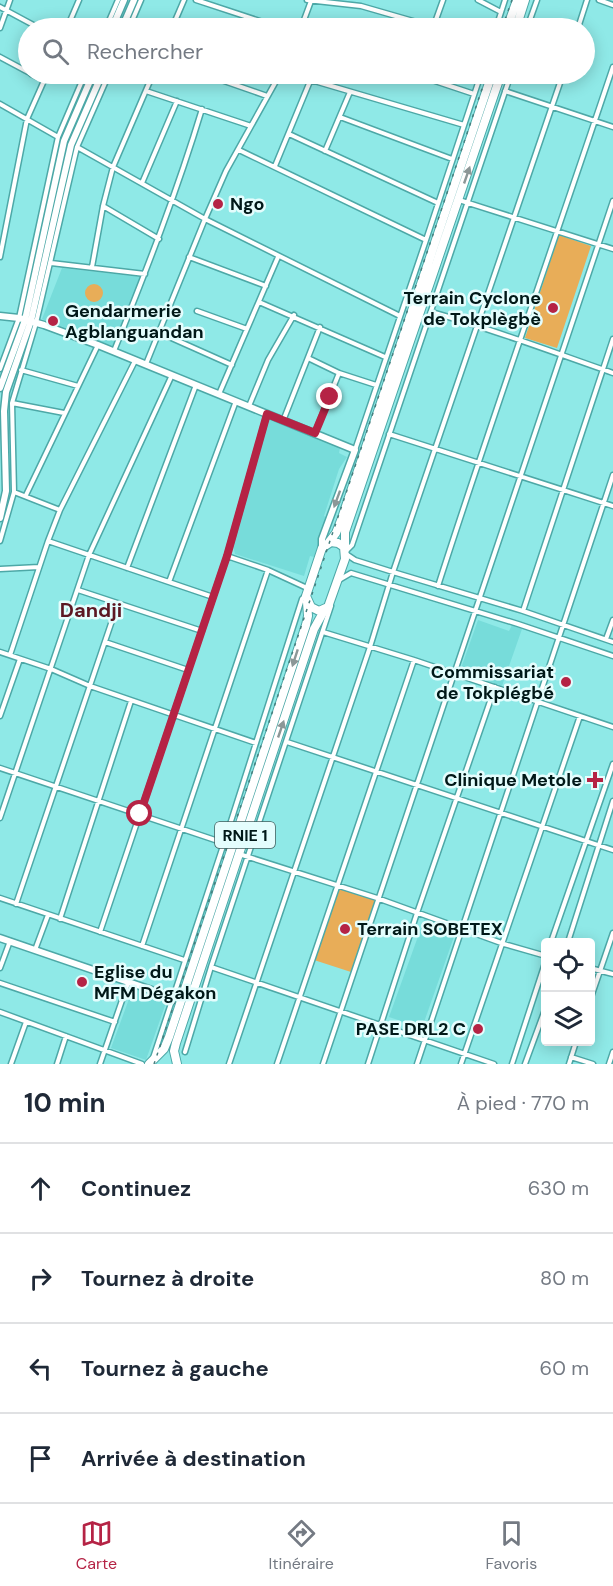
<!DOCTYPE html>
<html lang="fr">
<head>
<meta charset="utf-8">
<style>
	:root { --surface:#fff; --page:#f2f2f3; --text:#1f2937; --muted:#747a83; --line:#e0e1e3; --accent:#b52345 }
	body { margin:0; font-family:"DM Sans",sans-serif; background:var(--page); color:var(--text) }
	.controls { position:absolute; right:18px; bottom:18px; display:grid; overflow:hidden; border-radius:6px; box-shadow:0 3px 15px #0003 }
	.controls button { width:54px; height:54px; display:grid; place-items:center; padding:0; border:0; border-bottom:2px solid var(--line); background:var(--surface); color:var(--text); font:30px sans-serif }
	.stop { position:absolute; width:18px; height:18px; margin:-14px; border:4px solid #b52345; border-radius:50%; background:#fff }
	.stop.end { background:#b52345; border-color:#fff; box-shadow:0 2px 6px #0008 }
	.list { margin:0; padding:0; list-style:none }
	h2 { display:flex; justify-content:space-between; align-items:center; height:78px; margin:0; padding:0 24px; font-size:26px }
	h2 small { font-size:20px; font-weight:400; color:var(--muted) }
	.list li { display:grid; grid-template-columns:39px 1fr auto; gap:18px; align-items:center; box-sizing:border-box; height:90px; padding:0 24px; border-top:2px solid var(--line) }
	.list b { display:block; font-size:22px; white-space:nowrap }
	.list em { font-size:20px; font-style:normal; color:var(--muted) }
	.icon { flex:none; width:33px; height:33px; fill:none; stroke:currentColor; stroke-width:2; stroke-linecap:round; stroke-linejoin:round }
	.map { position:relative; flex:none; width:613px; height:1064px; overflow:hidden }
	.search { position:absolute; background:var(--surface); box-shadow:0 3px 15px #0003; left:18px; right:18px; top:18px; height:66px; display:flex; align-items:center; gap:15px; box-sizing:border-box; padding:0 21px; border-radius:33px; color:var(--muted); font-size:22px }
	.sheet { height:438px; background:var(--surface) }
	nav { display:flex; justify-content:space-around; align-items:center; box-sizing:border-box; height:84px; border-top:2px solid var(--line); background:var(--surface); font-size:16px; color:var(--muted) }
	nav a { display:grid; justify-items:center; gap:3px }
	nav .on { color:var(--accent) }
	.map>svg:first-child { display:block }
</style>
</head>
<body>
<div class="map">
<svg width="613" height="1064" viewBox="0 0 613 1064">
	<rect width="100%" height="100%" fill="#8fe9e7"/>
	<path fill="#77dcda" d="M62,268L141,277L113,346L42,319Z
		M269,420L340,447L339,453L347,457L339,469L324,516L327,518L314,557L310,556L304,576L235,554L233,546Z
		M478,620L509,631L512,625L522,629L502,686L460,671Z
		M425,917L457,928L422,1028L389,1017Z
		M133,988L167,1000L146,1060L111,1048Z"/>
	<path fill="#e8ad58" d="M559,235L591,246L557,348L525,338Z
		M85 293a9 9 0 1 1 18 0a9 9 0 1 1-18 0Z
		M340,886L377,899L351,972L314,960Z"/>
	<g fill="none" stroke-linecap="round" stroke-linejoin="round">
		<defs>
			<path id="street" d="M196,0L281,28
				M307,0L361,6L434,27
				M478,0L501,12
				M599,0L613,5
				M0,7L39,28
				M0,28L10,0
				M67,28L79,0
				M106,28L118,0
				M129,28L141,0
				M172,28L184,0
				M301,28L311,1
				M433,28L443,0
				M496,28L505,0
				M527,28L537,0
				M578,28L587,0
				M0,57L28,72
				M31,74L44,80
				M204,74L267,96
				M414,74L474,94
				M311,80L464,125
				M146,91L251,126
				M505,91L613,127
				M0,104L58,137
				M340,117L452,159
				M289,134L438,203
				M77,147L205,219L400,316
				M239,150L426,240
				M325,151L350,92
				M275,166L313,74
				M142,183L177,101
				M459,200L613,249
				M103,206L159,239
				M0,257L27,119L47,74
				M189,257L266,286
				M51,263L145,274
				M92,267L103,206L113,167L153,74
				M259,302L385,357
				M197,311L247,329
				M431,312C493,329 552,352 613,373
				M158,332L232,365
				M114,351C146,271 177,192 202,109
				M308,358L339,373L315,433
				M146,364L205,219L226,171L280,74
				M0,369L19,318L58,137L85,74
				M21,370L78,386
				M339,373L376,385
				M219,394L278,257
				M12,403L64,413
				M249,406L268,360L294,315
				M283,421L320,327
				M389,434L613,506
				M355,450L426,240L481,74
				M14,492L60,510
				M26,495L98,345
				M0,541L14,492L12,403L36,323L77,147L109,74
				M48,541L213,597
				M346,551L352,545L511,74
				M346,554L355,560L393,572L523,611L613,642
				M227,556L268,570L307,588
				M127,568L196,385
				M0,569L39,567
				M339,580L351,573L518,624L613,656
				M169,582L236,401
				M438,586C494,412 555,240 613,67
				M78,590L202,631
				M523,611L613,339
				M323,632L414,660L613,727
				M606,639L613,620
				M105,642L188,670
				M0,652L51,669L90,686L256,743
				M10,655L48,541L60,510L135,361
				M0,716L20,659
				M287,742L613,850
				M0,768L233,846
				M0,818L89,555L172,375
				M239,854L377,898L504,944L546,956
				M0,898L184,960
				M16,904L118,603
				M60,919L131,701
				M100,932L227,556L267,414
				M551,942L613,764
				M568,942L613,801
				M142,946L268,570
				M35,950L48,915
				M211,967L494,1064
				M0,968L10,941
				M590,968L613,974
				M0,983L115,1022
				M590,1000L613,933
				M0,1012L142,1064
				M185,1052L211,967L331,606
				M571,1057L593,1064
				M153,1058L224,843L302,599L305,596
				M11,1064L26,1022
				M57,1064L66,1036
				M100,1064L128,983
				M229,1064L370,647L393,572L563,74
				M277,1064L414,660
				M323,1064L613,201
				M368,1064L417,913L495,687
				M417,1064L613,475
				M461,1064L580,716
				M512,1064L546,960
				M525,1064L546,1007
				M569,1064L576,1042
				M609,1064L613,1052"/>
			<path id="secondary" d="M112,28L124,0
				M122,28L134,0
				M0,316L19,318L44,325L98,345L355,450L322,539V548
				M0,388L25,320L64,141L93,74
				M0,518L6,491L4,411L6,392L31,321L71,145L102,74
				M0,938L172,997"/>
			<path id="highway" d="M507,28L517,0
				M516,28L525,0
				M329,542L336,533L342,518L492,74
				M331,542L338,543L344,547L345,559L328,607L319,611L311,607L306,596L322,548Z
				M345,549V532L501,74
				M149,1064L164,1049L169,1037L306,625L308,616L307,602
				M177,1064L174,1051L176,1043L314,629L325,609"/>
		</defs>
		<use href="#street" stroke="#4da8a7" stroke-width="7"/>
		<use href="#secondary" stroke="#4da8a7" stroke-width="9"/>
		<use href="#highway" stroke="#4da8a7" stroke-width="10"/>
		<use href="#street" stroke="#fff" stroke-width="4"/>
		<use href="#secondary" stroke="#fff" stroke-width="6"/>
		<use href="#highway" stroke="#fff" stroke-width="8"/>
		<path stroke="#467e7d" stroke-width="1.5" stroke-dasharray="3 6" stroke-linecap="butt" d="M502,28L512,0
			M154,1064L487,74"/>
	</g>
	<defs><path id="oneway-solid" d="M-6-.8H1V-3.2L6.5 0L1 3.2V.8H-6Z" transform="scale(1.5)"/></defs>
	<g fill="#8c9797">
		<use href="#oneway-solid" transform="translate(467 175) rotate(-71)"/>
		<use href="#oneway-solid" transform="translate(337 499) rotate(110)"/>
		<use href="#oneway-solid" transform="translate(295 658) rotate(108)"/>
		<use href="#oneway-solid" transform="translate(281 729) rotate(-71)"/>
	</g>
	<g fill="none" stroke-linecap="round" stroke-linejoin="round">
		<path stroke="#b52345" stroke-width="8" d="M140,814L227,556L267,414L315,433L330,397"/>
	</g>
	<g fill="#b52345" stroke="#e4fdfd" stroke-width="2">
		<circle cx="218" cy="204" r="6"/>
		<circle cx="553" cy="308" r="6"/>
		<circle cx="53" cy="321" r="6"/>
		<circle cx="566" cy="682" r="6"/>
		<path d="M592 771h6v6h6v6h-6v6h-6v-6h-6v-6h6z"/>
		<circle cx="345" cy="929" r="6"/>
		<circle cx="82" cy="982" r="6"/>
		<circle cx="478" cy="1029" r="6"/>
	</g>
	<g text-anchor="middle" stroke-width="5" stroke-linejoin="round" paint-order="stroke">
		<rect fill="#e4fdfd" stroke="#445d5d" stroke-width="1.5" x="215" y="822" width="60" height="26" rx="4.5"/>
		<g font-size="16" font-weight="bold" fill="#001818">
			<text x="245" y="841">RNIE 1</text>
		</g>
		<g font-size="18" font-weight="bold" fill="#001818" stroke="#e4fdfd" text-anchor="start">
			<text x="230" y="210">Ngo</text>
			<text x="541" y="304" text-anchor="end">Terrain Cyclone<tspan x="541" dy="21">de Tokplègbè</tspan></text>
			<text x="65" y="317">Gendarmerie<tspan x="65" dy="21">Agblanguandan</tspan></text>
			<text x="554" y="678" text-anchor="end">Commissariat<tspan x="554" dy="21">de Tokplégbé</tspan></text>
			<text x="582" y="786" text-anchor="end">Clinique Metole</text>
			<text x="357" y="935">Terrain SOBETEX</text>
			<text x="94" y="978">Eglise du<tspan x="94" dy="21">MFM Dégakon</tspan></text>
			<text x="466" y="1035" text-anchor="end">PASE DRL2 C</text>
		</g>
		<g font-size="20" font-weight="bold" fill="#5c1723" stroke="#e4fdfd">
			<text x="91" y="617">Dandji</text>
		</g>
	</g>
</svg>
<div class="controls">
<button><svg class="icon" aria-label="locate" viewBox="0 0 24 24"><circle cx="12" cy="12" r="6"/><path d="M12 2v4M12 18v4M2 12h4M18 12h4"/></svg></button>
<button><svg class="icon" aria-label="layers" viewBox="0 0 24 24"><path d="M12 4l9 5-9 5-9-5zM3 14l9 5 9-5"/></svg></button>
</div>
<div class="stop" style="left:140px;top:814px"></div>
<div class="stop end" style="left:330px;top:397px"></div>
<div class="search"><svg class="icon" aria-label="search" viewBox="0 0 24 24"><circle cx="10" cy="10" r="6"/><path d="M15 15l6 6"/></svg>Rechercher</div>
</div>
<section class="sheet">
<h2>10 min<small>À pied · 770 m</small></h2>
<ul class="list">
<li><svg class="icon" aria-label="ahead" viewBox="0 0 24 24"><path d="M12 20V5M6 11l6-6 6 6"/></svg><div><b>Continuez</b></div><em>630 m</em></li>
<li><svg class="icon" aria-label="right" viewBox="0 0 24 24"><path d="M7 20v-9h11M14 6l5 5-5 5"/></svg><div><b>Tournez à droite</b></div><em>80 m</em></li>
<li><svg class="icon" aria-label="left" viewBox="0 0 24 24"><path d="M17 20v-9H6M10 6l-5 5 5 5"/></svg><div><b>Tournez à gauche</b></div><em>60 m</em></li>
<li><svg class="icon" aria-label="arrive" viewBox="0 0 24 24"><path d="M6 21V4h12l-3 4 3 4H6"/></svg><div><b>Arrivée à destination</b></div></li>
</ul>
</section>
<nav>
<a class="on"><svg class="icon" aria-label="map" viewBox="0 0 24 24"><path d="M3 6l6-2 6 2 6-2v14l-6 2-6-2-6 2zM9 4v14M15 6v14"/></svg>Carte</a>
<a><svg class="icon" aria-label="directions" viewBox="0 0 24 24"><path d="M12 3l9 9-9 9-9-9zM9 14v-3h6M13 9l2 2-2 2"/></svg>Itinéraire</a>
<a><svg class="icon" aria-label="saved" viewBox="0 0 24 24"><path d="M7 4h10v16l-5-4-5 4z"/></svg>Favoris</a>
</nav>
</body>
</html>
